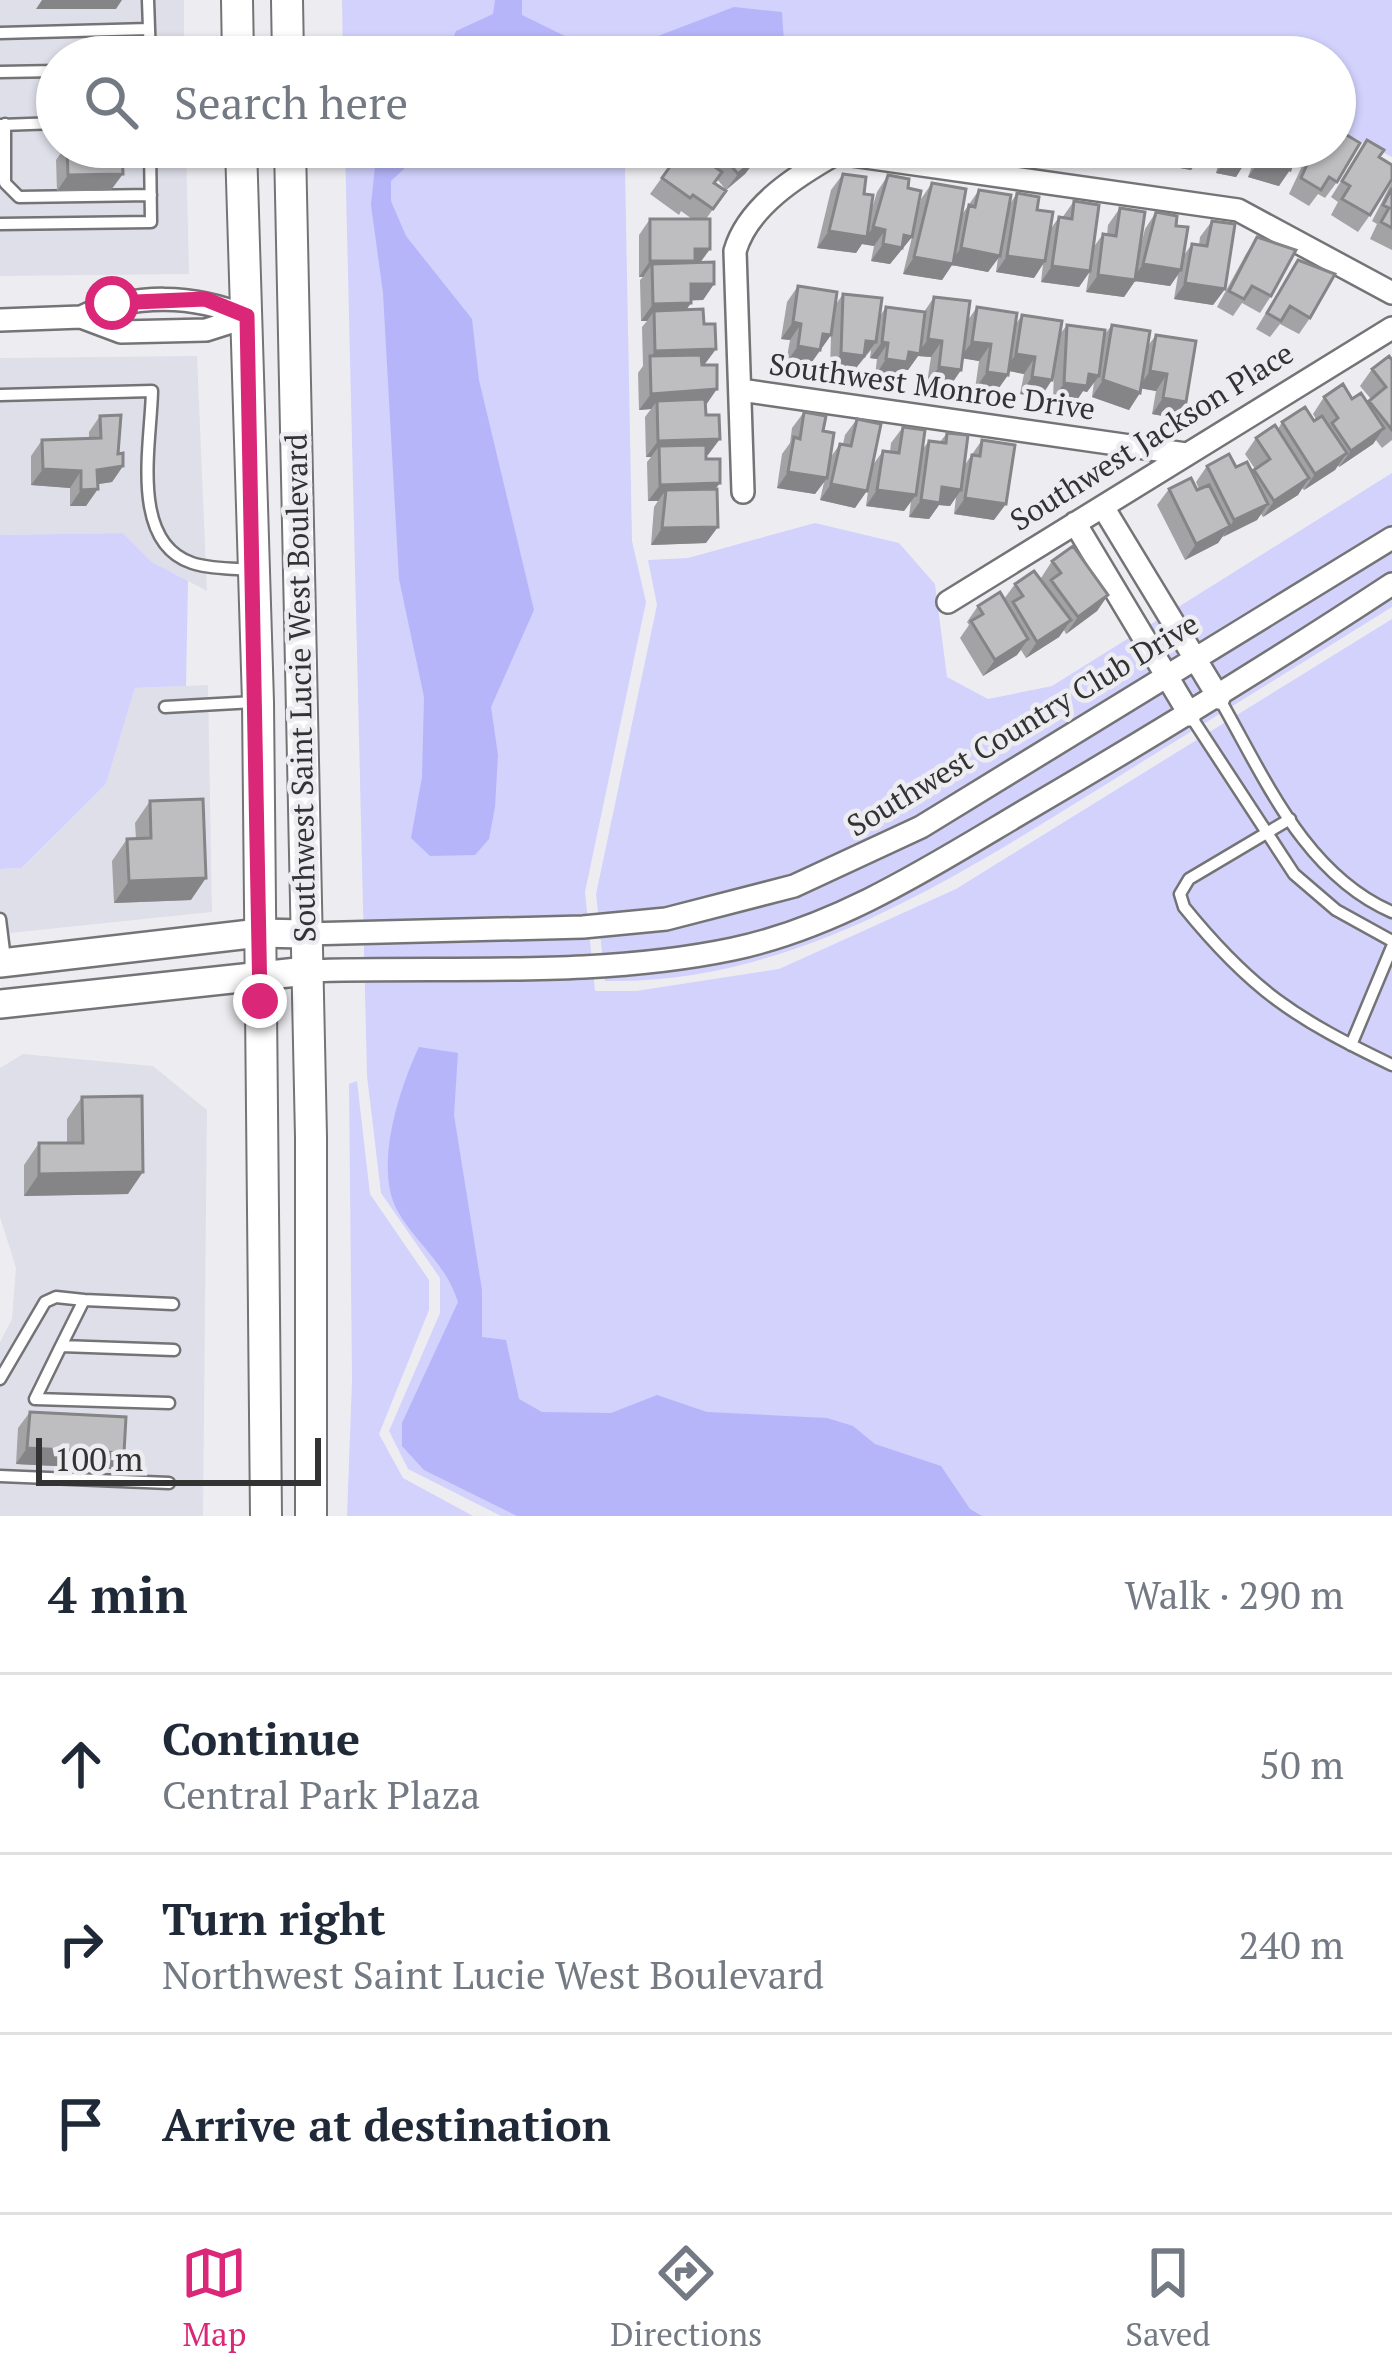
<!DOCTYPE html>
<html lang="en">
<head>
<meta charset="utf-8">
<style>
	:root { --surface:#fff; --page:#f6f6f7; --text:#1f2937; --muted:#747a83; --line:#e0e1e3; --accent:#db2777 }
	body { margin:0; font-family:"PT Serif",serif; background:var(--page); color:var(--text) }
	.scale { position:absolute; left:36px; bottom:30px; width:285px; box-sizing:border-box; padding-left:12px; border:6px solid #333334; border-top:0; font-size:33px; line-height:42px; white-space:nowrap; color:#333334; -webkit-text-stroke:9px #ededf1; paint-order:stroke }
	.stop { position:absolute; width:36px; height:36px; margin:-27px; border:9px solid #db2777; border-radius:50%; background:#fff }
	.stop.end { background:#db2777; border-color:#fff; box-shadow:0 3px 12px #0008 }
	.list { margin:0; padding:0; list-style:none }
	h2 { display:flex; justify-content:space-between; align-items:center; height:156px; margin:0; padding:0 48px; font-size:51px }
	h2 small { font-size:39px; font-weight:400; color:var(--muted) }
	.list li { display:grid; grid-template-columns:78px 1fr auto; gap:36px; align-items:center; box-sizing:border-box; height:180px; padding:0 48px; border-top:3px solid var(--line) }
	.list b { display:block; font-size:45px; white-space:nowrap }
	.list p { margin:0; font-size:39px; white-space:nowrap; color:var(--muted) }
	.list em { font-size:39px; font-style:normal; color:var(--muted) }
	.icon { flex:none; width:66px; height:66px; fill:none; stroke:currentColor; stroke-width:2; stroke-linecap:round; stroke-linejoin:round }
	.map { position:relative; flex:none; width:1392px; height:1516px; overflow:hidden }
	.search { position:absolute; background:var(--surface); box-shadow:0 3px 9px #0004; left:36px; right:36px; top:36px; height:132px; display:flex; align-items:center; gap:30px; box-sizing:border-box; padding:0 42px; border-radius:66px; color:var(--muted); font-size:45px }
	.sheet { height:696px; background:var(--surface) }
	nav { display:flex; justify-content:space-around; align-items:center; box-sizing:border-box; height:168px; border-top:3px solid var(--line); background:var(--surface); font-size:33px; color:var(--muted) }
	nav a { display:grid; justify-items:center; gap:6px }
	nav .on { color:var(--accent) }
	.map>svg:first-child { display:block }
</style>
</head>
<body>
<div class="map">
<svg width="1392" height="1516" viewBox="0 0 1392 1516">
	<rect width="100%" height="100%" fill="#ededf1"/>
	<path fill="#dfdfea" d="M0,0H184V57H57V147H186L189,274L0,276Z
		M197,356L207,591L152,562L123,533L0,535V358Z
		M208,685L212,912L0,934V869L23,868L106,784L135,688Z
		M23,1054L153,1066L207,1110L203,1516H0V1342L12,1319L16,1268L0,1217V1068Z"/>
	<path fill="#d2d2fd" d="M342,0H1392V157L1335,128V57C1231,57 1126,60 1021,57C946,55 866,21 795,57H343Z
		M345,147H647L625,169L632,541L646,602L585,892L595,991H636L779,969L956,889L1392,619V1516H501L408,1469L389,1431L440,1313V1278L381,1193L367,1076Z
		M1392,473V607C1299,665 1206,722 1113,780C959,875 794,985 605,981L596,894L657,605L648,560L688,558L815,523L899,543L935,584L947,677L988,699L1052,686Z
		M123,533L152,562L188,581L186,686L135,688L106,784L22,868L0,869V535Z
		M357,1081L370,1194L429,1280V1310L379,1434L403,1478L473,1516H347L352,1381L349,1084Z"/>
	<path fill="#b6b5fa" d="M495,0H522V15L567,37L637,44L734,7L782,12L784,43L755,57H445L456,31L493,14Z
		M377,147H404L408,165L391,181V201L406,236L472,319L479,380L534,610L491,707L498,755L495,807L489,839L475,855L430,856L411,838L422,777L424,697L399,579L383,293L371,205Z
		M419,1047L458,1053L454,1115L482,1290V1337L506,1340L519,1399L542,1412L611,1413L657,1395L707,1412L827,1418L853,1426L875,1444L941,1466L970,1509L982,1516H517L424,1470L402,1446V1423L458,1302C446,1263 416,1244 397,1210C374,1167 399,1089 419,1047Z"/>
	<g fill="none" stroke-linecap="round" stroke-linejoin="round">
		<defs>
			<path id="service" d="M148,0L150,57
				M0,33L149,29
				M0,72L57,71
				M5,124V183L19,197L151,195
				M1,125L57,123
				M0,224L151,222L150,147
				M0,395L152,391C151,443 129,542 192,563C209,569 231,568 249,570
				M1219,698C1264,776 1304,874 1392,912
				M165,707L254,702
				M1190,715L1294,874L1336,910L1392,941
				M1290,819L1189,879L1180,894L1184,907C1252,991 1296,1019 1392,1065
				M0,919L5,959
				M1351,1045L1392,947
				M61,1346L84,1300L173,1304
				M0,1379L45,1302L56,1297L84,1300
				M169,1403L35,1399L61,1346L174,1350
				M0,1476L169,1483"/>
			<path id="minor" d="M81,317C134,293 194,294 247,317
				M0,320L81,317L121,332L206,330L247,317
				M741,390L1186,454
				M743,492L735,251C748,206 798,175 837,153L1238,210L1392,293
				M1103,507L1219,698
				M1075,523L1190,715
				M948,602L1392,328
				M305,934L583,927L666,919L794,886L921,827L1392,538
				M307,971C447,966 595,978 733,949C841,926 935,864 1028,809C1151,737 1272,663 1392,584"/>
			<path id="tertiary" d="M0,963L259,933L305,934
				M0,1004L307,971"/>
			<path id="secondary" d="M237,0L238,57
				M287,0L288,57
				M241,147L258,702L266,1516
				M290,147L311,1137V1516"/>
		</defs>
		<use href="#service" stroke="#747477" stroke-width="15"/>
		<use href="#minor" stroke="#747477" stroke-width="26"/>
		<use href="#tertiary" stroke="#747477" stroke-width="32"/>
		<use href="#secondary" stroke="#747477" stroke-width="34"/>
		<use href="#service" stroke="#fff" stroke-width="10"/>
		<use href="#minor" stroke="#fff" stroke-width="21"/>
		<use href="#tertiary" stroke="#fff" stroke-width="27"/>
		<use href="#secondary" stroke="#fff" stroke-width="30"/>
	</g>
	<path fill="#a3a3a6" d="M801,43L843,57H791Z
		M906,45L918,57H852L859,46L897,56Z
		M1367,140L1379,157L1370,215L1358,232L1331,215L1338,202L1331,197Z
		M65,147H122L111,190L57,191L56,160Z
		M684,147L695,153L690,147H751L750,149L757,158L745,174L726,190L717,179L714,183L726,191L706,219L710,249L700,263L714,284L703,300H691L687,309L704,324L716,349L704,365L708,455H706L716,489L706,543L651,545L654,507L658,501H648L647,462L651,457H646L645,417L651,409L639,410L638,373L643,366L642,327L647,321H641L640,280L643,277H639V235L650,219H692L681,211L679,215L650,194Z
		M758,147H780L768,158Z
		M1124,147H1297L1279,186L1248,177L1253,163L1246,161L1236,177L1216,173L1218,165L1198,160L1191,170L1169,166L1171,158L1152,156L1153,150L1143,164L1122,161Z
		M1311,147H1335L1337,182L1325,198L1318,194L1309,206L1289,194Z
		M843,174L864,194L871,212L877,192L888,175L908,188L912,235L921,199L932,183L961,216L979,190L1010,204L1017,193L1037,210L1050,230L1059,217L1062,218L1074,201L1093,248L1103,234L1107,235L1108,225L1120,208L1140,249L1145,229L1156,212L1176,226L1184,255L1192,244L1199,245L1200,237L1212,221L1225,289L1213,305L1174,299L1178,275L1170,286L1135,281L1124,297L1086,292L1089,273L1079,287L1041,282L1043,264L1034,278L996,272L998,258L988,272L952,265L942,280L903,274L912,237L890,264L871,261L874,246L862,244L856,253L817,248L831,190Z
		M1392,182V250L1370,239L1377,224L1372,221Z
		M1257,237L1271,296L1260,313L1242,303L1233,316L1217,307L1246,254Z
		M1298,260L1310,318L1299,334L1280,324L1270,337L1256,329Z
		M798,286L836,304L843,294L880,316L886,307L924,312L934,297L968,320L977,307L1016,324L1022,315L1060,334L1067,325L1104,335L1112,325L1147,347L1156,335L1186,402L1174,418L1152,414L1156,391L1141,388L1129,410L1092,397L1094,382L1087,392L1083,391L1075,403L1053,400L1054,371L1041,397L1020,394L1024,374L1009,371L1008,375L996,392L975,389L979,361L963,358L961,370L950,386L927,383L931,357L918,356L908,370L902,369L896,378L875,376L877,359L870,358L871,350L852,373L830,370L831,335L809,366L786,363L790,340L781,339L787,302Z
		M1392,360V440L1382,448L1376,440L1373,444L1339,467L1338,465L1335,470L1304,490L1302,488L1298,495L1263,517L1261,514L1257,520L1223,536L1218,543L1185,560L1157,505L1169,489H1199L1196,482L1207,466L1236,467L1252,472L1255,469L1245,454L1256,438L1278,429L1282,422L1314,421L1316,419L1313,414L1324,397L1352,399L1367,403L1371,399L1360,386L1372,369Z
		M804,412L823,431L830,458L840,444H843L845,435L857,419L872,466L883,451L890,452L891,443L903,427L922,450L929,441L940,442L947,433L964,466L982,440L994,520L954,514L956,497L950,506L939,505L929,519L909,517L911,501L904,511L866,506L870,476L855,508L820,500L824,482L815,494L777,488L782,454L790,443L792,428Z
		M100,416L123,466L112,482L98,484L86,506H70V488L31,485V456L42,440L89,439V432Z
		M1052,561L1108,595L1097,611L1066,634L1064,630L1059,637L1026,658L1021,650L1017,655L983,676L960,638L969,625L967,622L978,606L1004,599L1015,584L1046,587L1041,578Z
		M150,801L191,900L114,903L112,861L127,839H136L135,823Z
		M82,1097L128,1194L24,1196V1165L39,1143H67V1119Z
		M30,1412L113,1469L16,1464L18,1428Z"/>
	<path fill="#858587" d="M42,0H122L116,9H36Z
		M1038,147H1061L1058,151L1037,149Z
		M1085,147H1109L1101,158L1080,155Z
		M1131,147H1149L1155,148L1143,164L1122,161Z
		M1159,147H1179L1171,158L1152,156Z
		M1208,147H1220L1229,148L1218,165L1198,162Z
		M1253,147H1264L1253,163L1246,161L1236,177L1216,173L1228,157L1244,160Z
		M1181,150L1203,153L1191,170L1169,166Z
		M757,158L745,174L726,190L738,174Z
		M1260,160L1290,170L1279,186L1248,177Z
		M123,174L111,190L57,191L68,175Z
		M873,227L885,230L874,246L862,244L856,253L817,248L829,231L867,236Z
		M904,235L912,237L890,264L871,261L883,244Z
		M961,248L1000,256L988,272L952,265L942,280L903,274L914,257L950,263Z
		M695,249H710L698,265L652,264L643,277H639L650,261Z
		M1007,256L1045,261L1034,278L996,272Z
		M1143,264L1181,270L1170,286L1135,281L1124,297L1086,292L1098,275L1132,280Z
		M1052,266L1090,271L1079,287L1041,282Z
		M1185,283L1225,289L1213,305L1174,299Z
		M691,284H714L703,300L679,301Z
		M691,303L680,319L654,311L647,321H641L653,304Z
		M793,322L801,324L790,340L781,339Z
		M823,334L831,335L809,366L786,363L798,346Z
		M928,339L942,341L931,357L918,356L908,370L902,369L896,378L875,376L886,359L909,352L918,354Z
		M866,341L876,342L852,373L830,370L841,353Z
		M882,342L888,343L877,359L870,358Z
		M972,342L991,344L979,361L960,358Z
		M716,349L704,365L650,358L655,351Z
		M1016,354L1035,357L1024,374L1004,370Z
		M939,367L961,370L950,386L927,383Z
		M1150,371L1167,374L1156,391L1138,388Z
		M987,372L1008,375L996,392L975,389Z
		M1089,374L1099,376L1087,392L1083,391L1075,403L1053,400L1064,383Z
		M1032,377L1052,380L1041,397L1020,394Z
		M1103,380L1140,393L1129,410L1092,397Z
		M717,389L706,405L657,401L651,409L639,410L651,394Z
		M1163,398L1186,402L1174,418L1152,414Z
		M1384,428L1373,444L1339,467L1351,451Z
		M720,439L708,455L659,457V446L651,457H646L658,441Z
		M1347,453L1335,470L1304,490L1315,474Z
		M123,466L112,482L86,486L97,470Z
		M43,469L81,471L70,488L31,485Z
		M788,472L827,478L815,494L777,488Z
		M1309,478L1298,495L1263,517L1274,501Z
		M720,483L708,499L666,490L658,501H648L660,485Z
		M831,484L867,491L855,508L820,500Z
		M942,487L961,490L950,506L939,505L929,519L909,517L921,500Z
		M98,489L86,506H70L81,490Z
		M877,490L916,495L904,511L866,506Z
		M965,498L1006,504L994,520L954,514Z
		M1268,504L1257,520L1223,537L1234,520Z
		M1230,526L1218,543L1185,560L1196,544Z
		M718,527L706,543L651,545L662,528Z
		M1108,595L1097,611L1066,634L1078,617Z
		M1071,620L1059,637L1026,658L1037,642Z
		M1028,639L1017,655L983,676L995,660Z
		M206,878L191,900L114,903L129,881Z
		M143,1172L128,1194L24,1196L39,1174Z
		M27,1448L124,1453L113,1469L16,1464Z"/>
	<path fill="#bebec1" stroke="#858587" stroke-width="3" d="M842,42L843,57H801V43Z
		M906,45L919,47L918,57H904Z
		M859,46L898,52L897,57H859Z
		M1335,128L1360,143L1337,182L1329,177L1321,190L1301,178L1315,147H1335Z
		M1367,140L1384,150L1379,157L1392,165V179L1370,215L1342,199L1350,186L1342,181Z
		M67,147H122L123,174L68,175Z
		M684,147H687L722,172L714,183L726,191L713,209L693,195L690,198L662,178Z
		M715,147H748L757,158L738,174Z
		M1181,147H1204L1203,153L1181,150Z
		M1220,147H1249L1247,160L1228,157L1229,148Z
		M1264,147H1297L1290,170L1260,160Z
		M843,174L866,177L864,194L873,195L867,237L829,231Z
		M888,175L909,179L908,188L921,191L912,237L904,235L902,248L883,244L885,230L873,227Z
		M932,183L966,189L953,264L914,257Z
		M1392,188V228L1381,222L1389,208L1383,205Z
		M979,190L1011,195L1000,256L961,248L969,205L975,207Z
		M1017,193L1039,197L1037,210L1053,212L1045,261L1007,256Z
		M1074,201L1099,205L1090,271L1052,266L1059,217L1072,219Z
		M1120,208L1145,212L1135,280L1098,275L1103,234L1116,236Z
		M1156,212L1177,216L1176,226L1188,227L1181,270L1143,264Z
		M650,219H710V249H695V261H650Z
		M1212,221L1235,224L1225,289L1185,283L1192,244L1207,246Z
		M1257,237L1296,250L1271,296L1252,286L1244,299L1229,291Z
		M1298,260L1335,274L1310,318L1290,306L1281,321L1267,313Z
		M714,262V284H691V303L653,304L652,264Z
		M798,286L837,292L831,335L823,334L820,350L798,346L801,324L793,322Z
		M843,294L882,298L876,342L866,341L864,356L841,353Z
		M934,297L970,301L961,370L939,367L942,341L928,339Z
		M886,307L925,312L920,354L909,352L907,362L886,359L888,343L882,342Z
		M977,307L1017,313L1008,375L987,372L991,344L972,342Z
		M703,309L704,324H715L716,349L655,351L654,311Z
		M1022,315L1062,321L1052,380L1032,377L1035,357L1016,354Z
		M1067,325L1105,330L1099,376L1089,374L1087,386L1064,383Z
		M1112,325L1150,331L1140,393L1103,380Z
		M1156,335L1196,341L1186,402L1163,398L1167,374L1150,371Z
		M701,355L702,365H717V389L651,394L650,356Z
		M1389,356L1392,360V430L1369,401L1386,387L1372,369Z
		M1343,384L1352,399L1361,393L1384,428L1351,451L1332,423L1338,418L1324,397Z
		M705,399L706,415H719L720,439L658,441L657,401Z
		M1305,407L1314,421L1322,416L1347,453L1315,474L1282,422Z
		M804,412L826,416L823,431L834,433L827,478L788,472L794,437L800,439Z
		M121,415L118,454L123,453V466L97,470L98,489L81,490V471L43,469L42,440L101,438L100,416Z
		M857,419L881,424L867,491L831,484L840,444L851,446Z
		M1275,425L1309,478L1274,501L1254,470L1270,459L1256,438Z
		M903,427L925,430L916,495L877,490L883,451L899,453Z
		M947,433L968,435L961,490L942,487L940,503L921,500L929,441L946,443Z
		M982,440L1015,445L1006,504L965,498L972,455L980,456Z
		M706,445V459H720V483L660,485L659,446Z
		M1229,454L1236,467L1247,462L1268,504L1234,520L1207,466Z
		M1191,478L1197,490L1209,485L1230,526L1196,544L1169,489Z
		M717,489L718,527L662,528L666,490Z
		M1073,546L1108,595L1078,617L1051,580L1061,573L1052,561Z
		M1034,571L1071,620L1037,642L1013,602L1023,596L1015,584Z
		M1000,592L1028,639L995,660L971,621L983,614L978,606Z
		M203,799L206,878L129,881L127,839L151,838L150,801Z
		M142,1096L143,1172L39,1174V1143H83L82,1097Z
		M30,1412L126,1417L124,1453L27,1448Z"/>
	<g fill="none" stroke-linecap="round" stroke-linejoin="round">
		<path stroke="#db2777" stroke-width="15" d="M112,303L205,299L247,316L260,1001"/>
	</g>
	<g text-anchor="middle" stroke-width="9" stroke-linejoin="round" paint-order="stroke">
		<g font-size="30" fill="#333334" stroke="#ededf1">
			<text transform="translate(932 387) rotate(8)" y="10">Southwest Monroe Drive</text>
			<text transform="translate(1152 437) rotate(-32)" y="10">Southwest Jackson Place</text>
			<text transform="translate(301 688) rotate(-91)" y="10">Southwest Saint Lucie West Boulevard</text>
			<text transform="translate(1023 725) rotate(-31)" y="10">Southwest Country Club Drive</text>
		</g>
	</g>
</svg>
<div class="scale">100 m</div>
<div class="stop" style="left:112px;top:303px"></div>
<div class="stop end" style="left:260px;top:1001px"></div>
<div class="search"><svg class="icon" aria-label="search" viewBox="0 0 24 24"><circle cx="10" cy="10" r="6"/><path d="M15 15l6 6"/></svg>Search here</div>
</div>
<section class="sheet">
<h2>4 min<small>Walk · 290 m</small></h2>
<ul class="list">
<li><svg class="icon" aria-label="ahead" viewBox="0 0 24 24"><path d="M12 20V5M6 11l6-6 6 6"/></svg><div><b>Continue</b><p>Central Park Plaza</p></div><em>50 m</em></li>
<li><svg class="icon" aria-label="right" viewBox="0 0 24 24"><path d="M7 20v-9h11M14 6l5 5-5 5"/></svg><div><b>Turn right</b><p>Northwest Saint Lucie West Boulevard</p></div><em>240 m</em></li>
<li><svg class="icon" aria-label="arrive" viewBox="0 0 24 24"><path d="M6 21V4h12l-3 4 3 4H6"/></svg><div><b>Arrive at destination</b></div></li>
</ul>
</section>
<nav>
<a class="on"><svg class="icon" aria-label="map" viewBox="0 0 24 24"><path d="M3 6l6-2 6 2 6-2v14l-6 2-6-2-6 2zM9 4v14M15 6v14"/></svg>Map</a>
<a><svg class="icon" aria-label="directions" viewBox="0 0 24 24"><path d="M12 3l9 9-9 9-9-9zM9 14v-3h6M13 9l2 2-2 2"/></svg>Directions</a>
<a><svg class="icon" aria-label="saved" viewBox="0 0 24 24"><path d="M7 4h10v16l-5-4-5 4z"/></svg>Saved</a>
</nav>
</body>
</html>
